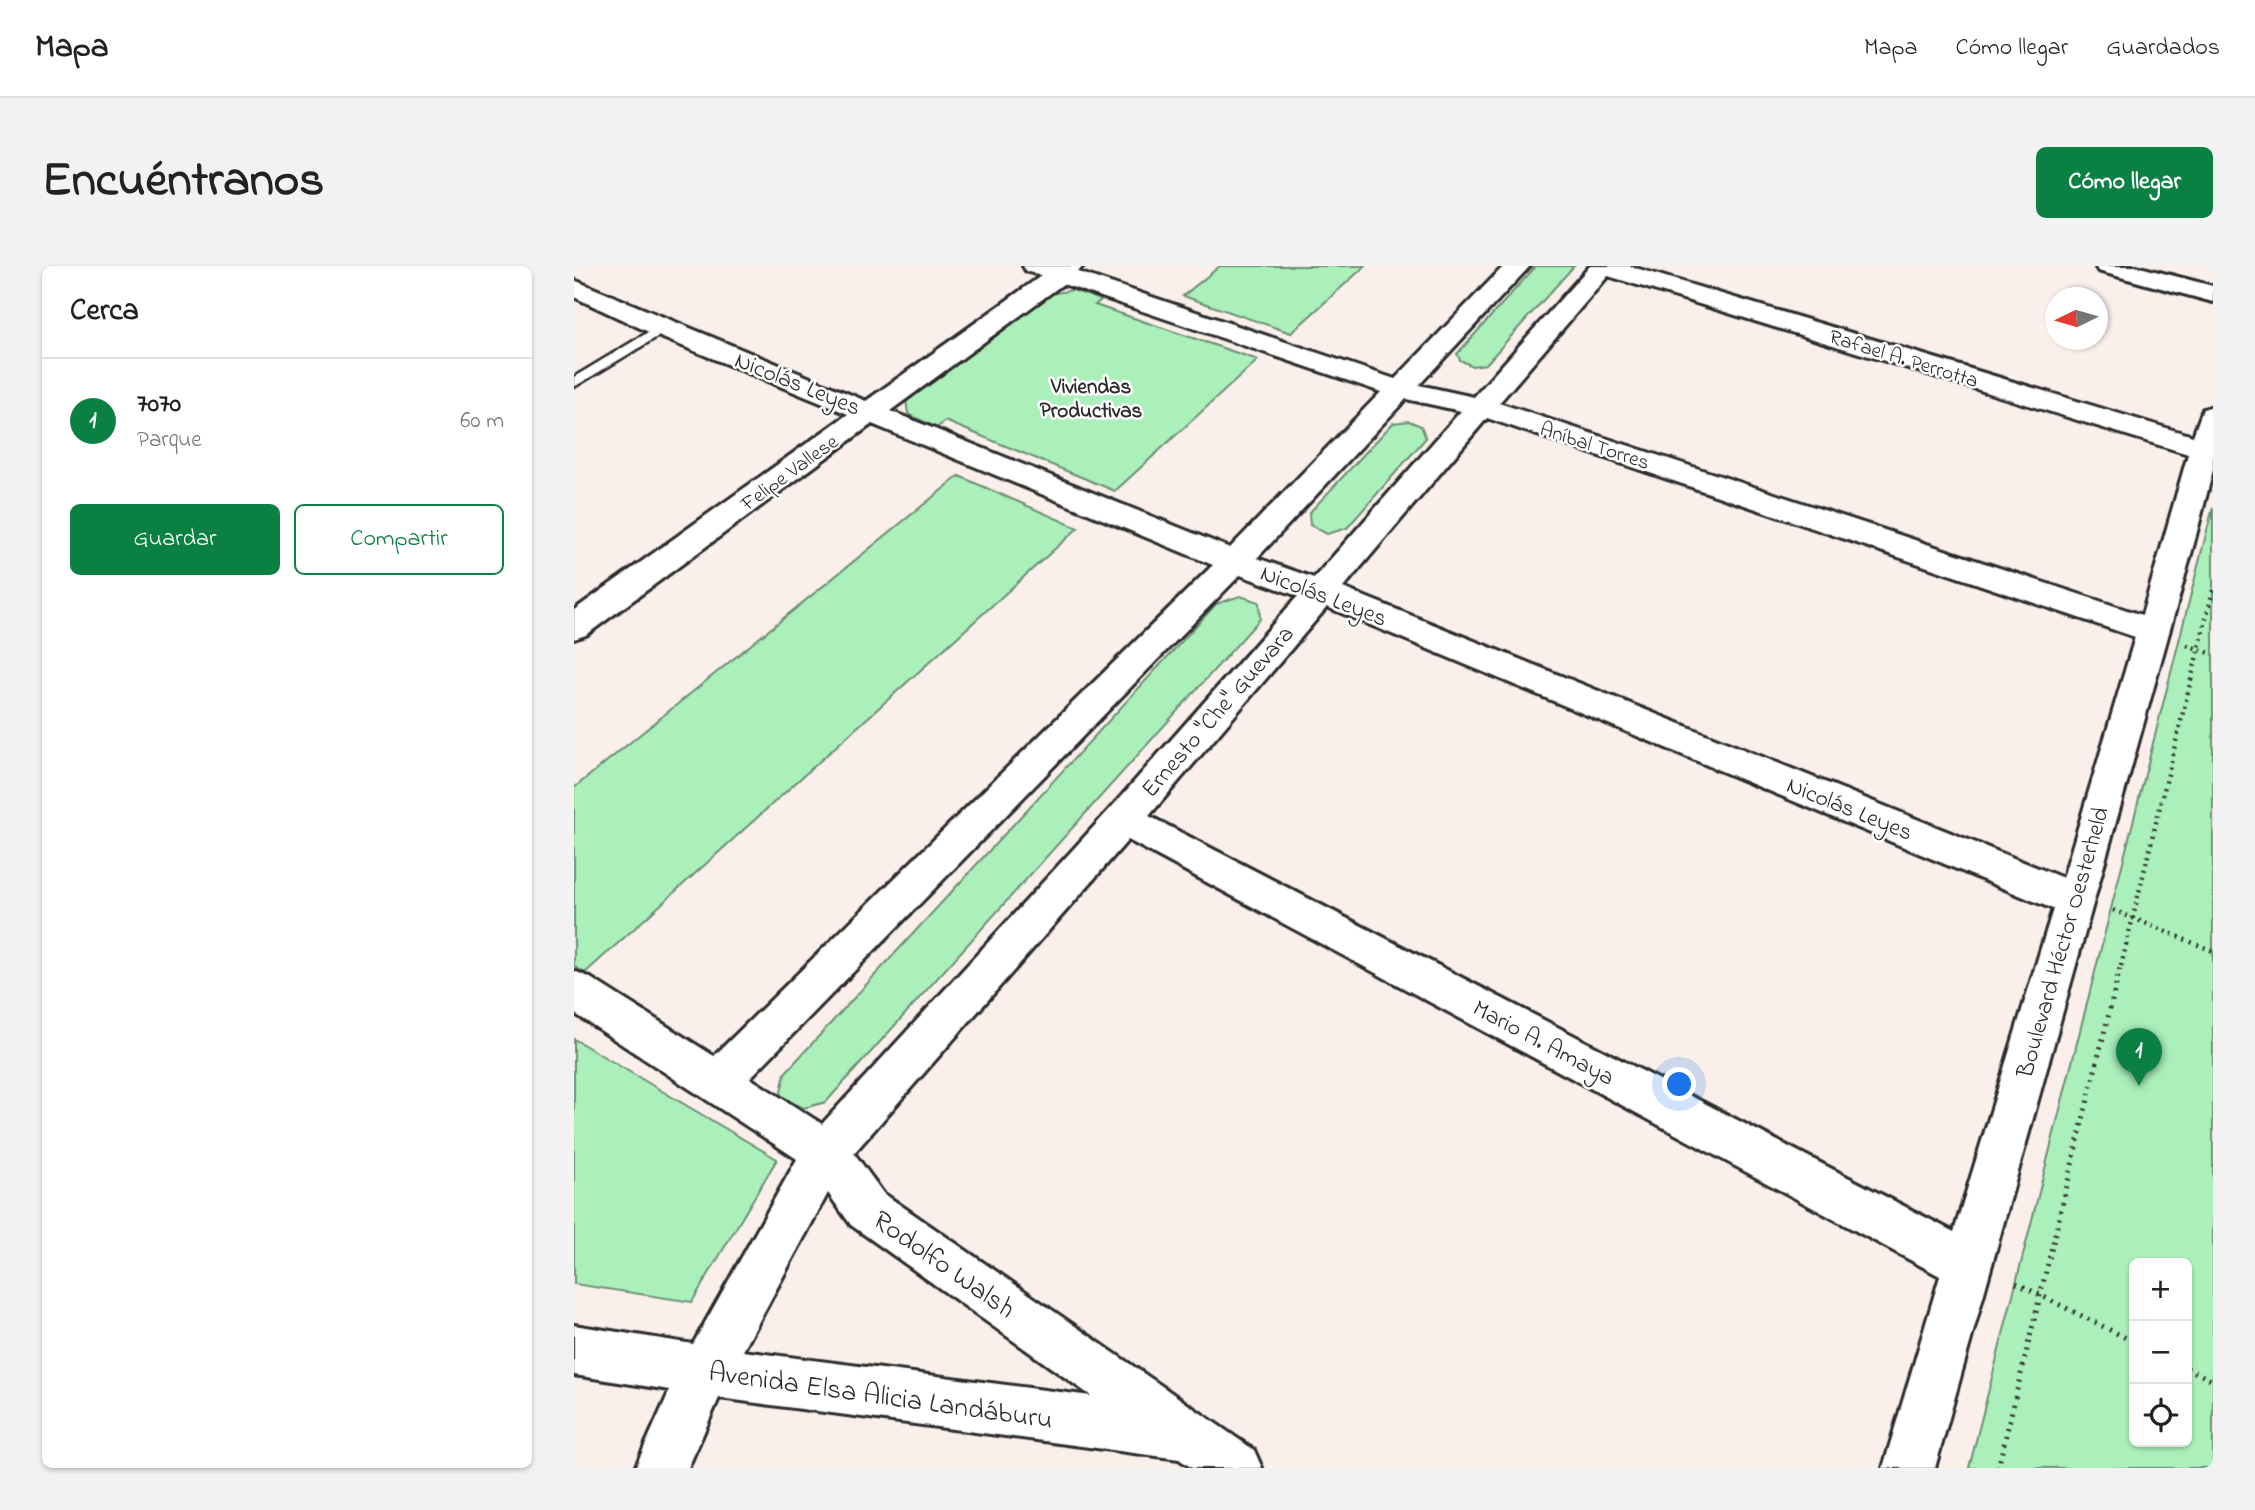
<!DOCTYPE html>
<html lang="es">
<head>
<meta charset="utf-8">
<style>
	:root { --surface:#fff; --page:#f2f2f2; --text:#222; --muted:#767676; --line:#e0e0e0; --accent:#0b8043 }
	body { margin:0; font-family:"Indie Flower",sans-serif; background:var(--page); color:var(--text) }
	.controls { position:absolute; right:21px; bottom:21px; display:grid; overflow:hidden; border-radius:10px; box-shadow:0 2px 5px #0004 }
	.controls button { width:63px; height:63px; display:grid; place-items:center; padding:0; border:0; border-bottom:2px solid var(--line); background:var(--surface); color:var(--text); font:35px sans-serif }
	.compass { position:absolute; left:1471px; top:21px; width:63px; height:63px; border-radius:50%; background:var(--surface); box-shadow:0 2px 5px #0004; rotate:265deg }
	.you { position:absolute; left:1106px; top:819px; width:24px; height:24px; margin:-18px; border:5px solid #fff; border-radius:50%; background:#1a73e8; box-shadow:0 0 0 10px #1a73e833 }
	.badge { display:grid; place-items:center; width:46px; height:46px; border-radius:50%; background:var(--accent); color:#fff; font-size:23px; font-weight:700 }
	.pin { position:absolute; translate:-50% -58px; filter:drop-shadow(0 2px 4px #0008) }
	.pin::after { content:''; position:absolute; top:37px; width:24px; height:21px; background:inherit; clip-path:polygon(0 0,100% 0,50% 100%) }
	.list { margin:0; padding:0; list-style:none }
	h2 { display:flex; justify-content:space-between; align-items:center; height:91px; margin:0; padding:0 28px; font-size:30px }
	h2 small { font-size:23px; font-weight:400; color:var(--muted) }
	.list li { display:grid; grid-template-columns:46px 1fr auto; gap:21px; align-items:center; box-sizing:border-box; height:126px; padding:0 28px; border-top:2px solid var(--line) }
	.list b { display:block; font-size:26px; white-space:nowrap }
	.list p { margin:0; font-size:23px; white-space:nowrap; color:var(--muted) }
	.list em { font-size:23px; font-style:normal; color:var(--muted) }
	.actions { display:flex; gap:14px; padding:21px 28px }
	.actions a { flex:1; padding:16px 0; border:2px solid var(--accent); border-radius:10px; text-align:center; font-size:24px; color:var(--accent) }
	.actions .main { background:var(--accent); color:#fff }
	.icon { flex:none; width:38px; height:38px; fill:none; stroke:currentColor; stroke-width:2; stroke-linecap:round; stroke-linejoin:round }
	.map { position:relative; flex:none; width:1639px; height:1202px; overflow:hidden; border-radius:10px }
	header { display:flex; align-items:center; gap:42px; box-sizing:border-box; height:98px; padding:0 35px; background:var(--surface); border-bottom:2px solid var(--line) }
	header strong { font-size:33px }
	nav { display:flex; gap:38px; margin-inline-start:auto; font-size:24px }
	.intro { display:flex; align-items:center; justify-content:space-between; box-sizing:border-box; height:168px; padding:0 42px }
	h1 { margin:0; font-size:49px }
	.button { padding:18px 32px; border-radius:10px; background:var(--accent); color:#fff; font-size:24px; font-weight:700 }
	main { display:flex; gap:42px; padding:0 42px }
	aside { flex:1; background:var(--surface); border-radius:10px; box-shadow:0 2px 5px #0004 }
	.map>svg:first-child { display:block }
</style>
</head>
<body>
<header>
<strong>Mapa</strong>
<nav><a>Mapa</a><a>Cómo llegar</a><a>Guardados</a></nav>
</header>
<div class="intro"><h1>Encuéntranos</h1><a class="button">Cómo llegar</a></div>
<main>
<aside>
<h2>Cerca<small></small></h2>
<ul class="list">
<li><span class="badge">1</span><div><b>7070</b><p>Parque</p></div><em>60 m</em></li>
</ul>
<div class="actions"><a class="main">Guardar</a><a>Compartir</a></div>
</aside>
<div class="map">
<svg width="1639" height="1202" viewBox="0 0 1639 1202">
	<rect width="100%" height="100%" fill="#faefeb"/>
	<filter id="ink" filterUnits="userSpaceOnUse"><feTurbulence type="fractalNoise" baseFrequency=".0143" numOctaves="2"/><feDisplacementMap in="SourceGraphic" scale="14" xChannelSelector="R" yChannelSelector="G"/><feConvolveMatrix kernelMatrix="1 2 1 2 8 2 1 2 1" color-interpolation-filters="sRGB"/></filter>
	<g filter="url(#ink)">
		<path fill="#abf0bb" stroke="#6b8e73" stroke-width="2" fill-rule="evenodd" d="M646,0H791L717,67L609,30Z
			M962,0H1000L912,98L898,100L886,94L883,88Z
			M499,24L527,34L521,39L684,94L541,225L371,155L363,162L334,148L332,134L476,28Z
			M835,155L847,160L852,172L773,262L753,268L736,259L735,247L819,157Z
			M385,210L504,262L11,707L0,700V522Z
			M1639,241V1202H1395ZM1560,997H1613V1176H1560Z
			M666,330L685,336L686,353L252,836L230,842L206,831L211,807L642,338Z
			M0,773L203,893L118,1036L0,1018Z"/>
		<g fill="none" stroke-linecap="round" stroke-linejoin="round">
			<defs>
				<path id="service" d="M88,58L95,62L93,65L0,121V111Z"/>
				<path id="minor" d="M449,0H509L504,6L821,113L930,0H956L845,119L900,131L1016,0H1055L1619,170L1629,143L1639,140V204L1619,281L1361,1202H1309L1366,1010L554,574L280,887L309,927L680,1184L688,1202H618L605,1193L145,1132L114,1202H61L96,1124L0,1109V1059L119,1078L223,893L0,747V705L15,711L140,790L639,299L298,158L12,369L0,373V344L274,148L79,68L0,31V14L292,135L467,10L452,5ZM1034,10L1614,188L1568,349L925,137ZM489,18L807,126L656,282L316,145ZM832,133L887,145L740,312L683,292ZM913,152L1561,371L1489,612L769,322ZM666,309L724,330L536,543L248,858L176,812ZM753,341L1479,643L1380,966L575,550ZM254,927L277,959L517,1130L169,1085Z"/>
				<path id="tertiary" d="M1521,0H1562L1639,20V36L1524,5Z"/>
			</defs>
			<use href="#service" stroke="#2b2b2b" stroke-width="5"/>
			<use href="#minor" stroke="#2b2b2b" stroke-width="6"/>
			<use href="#tertiary" stroke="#2b2b2b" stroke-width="6"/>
			<path stroke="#2b2b2b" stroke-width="4.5" stroke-dasharray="2 5" stroke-linecap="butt" d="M1613,379L1639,388
				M1539,644L1639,685
				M1547,700L1639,324"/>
			<path stroke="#2b2b2b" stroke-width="5" stroke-dasharray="2 6" stroke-linecap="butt" d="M1442,1017L1560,1076
				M1613,1102L1639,1115
				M1424,1202L1547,698"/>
			<use href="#service" fill="#fff" fill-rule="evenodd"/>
			<use href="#minor" fill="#fff" fill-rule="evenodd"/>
			<use href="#tertiary" fill="#fff" fill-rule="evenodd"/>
		</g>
	</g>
	<g text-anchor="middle" stroke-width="5" stroke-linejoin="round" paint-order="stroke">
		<g font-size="21" fill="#2b2b2b" stroke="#fff">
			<text transform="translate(1330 92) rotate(17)" y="7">Rafael A. Perrotta</text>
			<text transform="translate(1021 179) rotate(18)" y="7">Aníbal Torres</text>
			<text transform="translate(215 206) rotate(-36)" y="7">Felipe Vallese</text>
		</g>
		<g font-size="21" font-weight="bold" fill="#2b2b2b" stroke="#fff">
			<text x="517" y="127">Viviendas<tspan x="517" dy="24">Productivas</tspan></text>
		</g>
		<g font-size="24" fill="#2b2b2b" stroke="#fff">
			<text transform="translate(224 117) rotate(22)" y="8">Nicolás Leyes</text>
			<text transform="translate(750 329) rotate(21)" y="8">Nicolás Leyes</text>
			<text transform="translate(643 445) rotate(-49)" y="8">Ernesto "Che" Guevara</text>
			<text transform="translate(1276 542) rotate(22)" y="8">Nicolás Leyes</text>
			<text transform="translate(1488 676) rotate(-74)" y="8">Boulevard Héctor Oesterheld</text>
			<text transform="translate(970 776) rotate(28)" y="8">Mario A. Amaya</text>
		</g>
		<g font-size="28" fill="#2b2b2b" stroke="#fff">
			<text transform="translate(371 997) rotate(35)" y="10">Rodolfo Walsh</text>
			<text transform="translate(307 1128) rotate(8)" y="10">Avenida Elsa Alicia Landáburu</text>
		</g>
	</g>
</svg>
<div class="controls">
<button>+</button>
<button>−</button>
<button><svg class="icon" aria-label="locate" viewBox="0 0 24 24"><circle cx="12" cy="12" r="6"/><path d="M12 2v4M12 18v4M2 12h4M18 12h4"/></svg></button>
</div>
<svg class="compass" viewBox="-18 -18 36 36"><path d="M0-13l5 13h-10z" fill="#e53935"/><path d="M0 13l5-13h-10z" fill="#767676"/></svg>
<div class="you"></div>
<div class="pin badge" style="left:1565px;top:820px">1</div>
</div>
</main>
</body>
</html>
